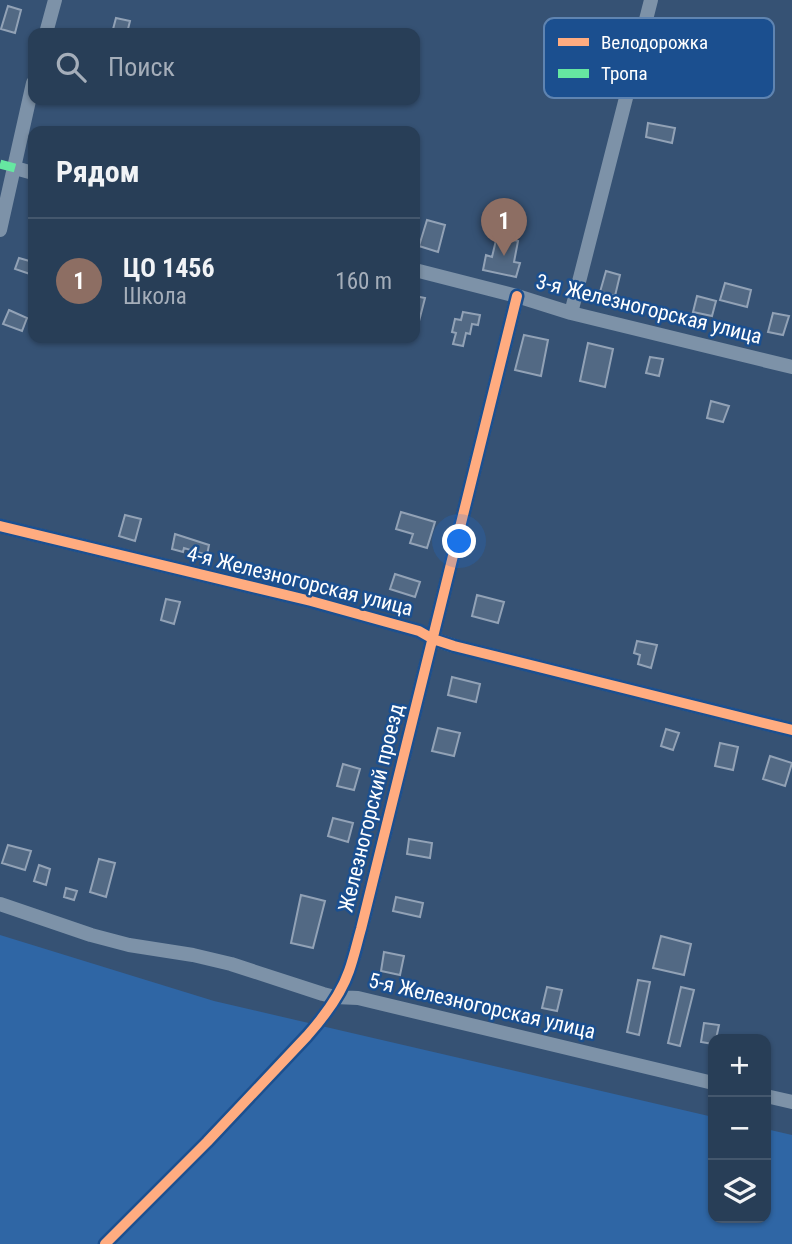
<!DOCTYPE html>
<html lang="ru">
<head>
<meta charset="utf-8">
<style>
	:root { --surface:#283e57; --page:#30455d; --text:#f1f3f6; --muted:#a5aeba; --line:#44576d; --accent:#95b2f1 }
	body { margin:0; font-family:"Roboto Condensed",sans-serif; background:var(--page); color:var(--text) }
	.controls { position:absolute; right:21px; bottom:21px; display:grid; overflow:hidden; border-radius:14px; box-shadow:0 2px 5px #0004 }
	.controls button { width:63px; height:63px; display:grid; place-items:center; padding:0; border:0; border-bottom:2px solid var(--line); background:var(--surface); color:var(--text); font:35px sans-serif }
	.you { position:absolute; left:460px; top:542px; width:24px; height:24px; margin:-18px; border:5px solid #fff; border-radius:50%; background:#1a73e8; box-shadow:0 0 0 10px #1a73e833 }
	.badge { display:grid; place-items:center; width:46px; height:46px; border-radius:50%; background:var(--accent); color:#fff; font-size:23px; font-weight:700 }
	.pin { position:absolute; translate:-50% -58px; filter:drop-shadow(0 2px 4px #0008) }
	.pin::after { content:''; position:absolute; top:37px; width:24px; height:21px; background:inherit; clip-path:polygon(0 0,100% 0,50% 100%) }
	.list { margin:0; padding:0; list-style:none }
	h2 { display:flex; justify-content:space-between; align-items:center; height:91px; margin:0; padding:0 28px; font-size:30px }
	h2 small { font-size:23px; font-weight:400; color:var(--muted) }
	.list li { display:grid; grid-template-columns:46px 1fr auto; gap:21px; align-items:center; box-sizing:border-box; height:126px; padding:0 28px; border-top:2px solid var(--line) }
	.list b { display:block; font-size:26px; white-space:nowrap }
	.list p { margin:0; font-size:23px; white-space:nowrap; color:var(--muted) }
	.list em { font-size:23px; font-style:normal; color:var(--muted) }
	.icon { flex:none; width:38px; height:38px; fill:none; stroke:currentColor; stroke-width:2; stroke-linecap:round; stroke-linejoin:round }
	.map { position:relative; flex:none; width:792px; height:1244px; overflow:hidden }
	.search { position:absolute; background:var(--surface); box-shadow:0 2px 5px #0004; left:28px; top:28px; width:392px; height:77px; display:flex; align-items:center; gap:18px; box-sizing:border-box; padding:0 24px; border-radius:14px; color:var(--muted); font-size:26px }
	.panel { position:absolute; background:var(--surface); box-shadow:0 2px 5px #0004; left:28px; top:126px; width:392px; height:217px; border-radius:14px }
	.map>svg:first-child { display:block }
</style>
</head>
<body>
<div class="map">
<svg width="792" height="1244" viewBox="0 0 792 1244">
	<rect width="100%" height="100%" fill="#365274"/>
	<path fill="#2f66a5" d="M0,935L214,1001L713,1117V1218H766V1129L792,1135V1244H0Z"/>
	<path fill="#526984" stroke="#92a2b6" stroke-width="2" d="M8,6L21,10L15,33L1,29Z
		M116,18L130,21L127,33H112Z
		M648,123L675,128L672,143L646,137Z
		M427,220L445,225L438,252L419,246Z
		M497,236L518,241L514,262L520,263L516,277L483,270L486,255L492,257Z
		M19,258L33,262V275L15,269Z
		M606,271L620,275L615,296L600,292Z
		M725,283L751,290L747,307L720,300Z
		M415,296L425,298L418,325L415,324Z
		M697,296L716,301L712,316L693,312Z
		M9,310L27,318L22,331L3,324Z
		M463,312L480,315L478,325L472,324L470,334L466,333L463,346L453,344L456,333L452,332L455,319L461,320Z
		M773,313L789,316L783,335L768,332Z
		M524,335L548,340L541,376L515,370Z
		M588,343L613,349L605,387L580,381Z
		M650,357L663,359L659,376L646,373Z
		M711,401L729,406L723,422L707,418Z
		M401,512L435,522L427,548L410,543L413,534L396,529Z
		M125,515L141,519L135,541L119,536Z
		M175,534L209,545L207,555L184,548L183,552L172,549Z
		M395,574L420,582L415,597L390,589Z
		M477,595L504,602L498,623L472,616Z
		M166,599L180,602L174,624L161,620Z
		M637,641L657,645L651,668L638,664L640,655L634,653Z
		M452,677L480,684L476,702L448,695Z
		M438,728L460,733L454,756L432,751Z
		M666,729L679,733L673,750L661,746Z
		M720,743L738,747L733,770L715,766Z
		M770,756L792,763L785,786L763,779Z
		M343,764L360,769L354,790L337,786Z
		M333,818L353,823L348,842L328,836Z
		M409,839L432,843L430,858L407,854Z
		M8,845L31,851L25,870L2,863Z
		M99,859L115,863L106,897L90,892Z
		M39,865L50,869L46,885L34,881Z
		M66,888L77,891L74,900L64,897Z
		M301,895L325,901L313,948L291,943Z
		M396,897L423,903L420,917L393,911Z
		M661,936L691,944L684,975L653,968Z
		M384,952L404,956L400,975L381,971Z
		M638,980L650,982L639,1035L627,1032Z
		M547,987L562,990L557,1011L542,1008Z
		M681,987L694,990L680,1046L668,1043Z
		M704,1023L719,1025L716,1039H713V1044L701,1042Z"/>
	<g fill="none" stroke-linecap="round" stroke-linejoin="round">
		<path stroke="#7d92a8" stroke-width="14" d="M46,33L55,0
			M15,168L33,173
			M0,230L33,83
			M415,270L517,296L571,313L792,367
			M571,313L651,0
			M0,526L311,601L419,631L433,639L454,646L792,730
			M0,904L91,935L129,945L193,955L231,964L323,994L335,997L358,998L713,1083
			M766,1096L792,1102
			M105,1244L207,1142L307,1036C323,1018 341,994 349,971C354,957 357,943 361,929L517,296"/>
		<path stroke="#66e7a1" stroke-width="9" stroke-dasharray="18 9" stroke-linecap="butt" d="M0,164L15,168"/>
		<defs>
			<path id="cycleway" d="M0,526L311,601L419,631L433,639L454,646L792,730
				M105,1244L207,1142L307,1036C323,1018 341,994 349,971C354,957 357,943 361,929L517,296"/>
		</defs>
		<use href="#cycleway" stroke="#1b4f8f" stroke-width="15"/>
		<use href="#cycleway" stroke="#ffac80" stroke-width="10"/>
	</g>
	<g text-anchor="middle" stroke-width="5" stroke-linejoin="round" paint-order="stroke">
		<g font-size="21" fill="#fff" stroke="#1b4f8f">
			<text transform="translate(649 309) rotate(14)" y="7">3-я Железногорская улица</text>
			<text transform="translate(300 581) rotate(14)" y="7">4-я Железногорская улица</text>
			<text transform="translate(371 808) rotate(-76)" y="7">Железногорский проезд</text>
			<text transform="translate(482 1006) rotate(13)" y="7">5-я Железногорская улица</text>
		</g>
	</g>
	<rect x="544" y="18" width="230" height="80" rx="10" fill="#1b4f8f" stroke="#5f84b1" stroke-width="2"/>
	<rect x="558" y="38" width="31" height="8" fill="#ffac80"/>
	<rect x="558" y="69" width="31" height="9" fill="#66e7a1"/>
	<g font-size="19" fill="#fff">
		<text x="601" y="49">Велодорожка</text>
		<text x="601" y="80">Тропа</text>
	</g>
</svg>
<div class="controls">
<button>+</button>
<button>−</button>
<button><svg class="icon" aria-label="layers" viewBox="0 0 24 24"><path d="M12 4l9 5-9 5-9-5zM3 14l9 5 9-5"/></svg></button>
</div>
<div class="you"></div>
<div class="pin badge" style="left:504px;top:256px;background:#8d6e63">1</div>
<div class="search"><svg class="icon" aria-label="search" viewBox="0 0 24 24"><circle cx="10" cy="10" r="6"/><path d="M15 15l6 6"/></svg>Поиск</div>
<section class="panel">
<h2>Рядом<small></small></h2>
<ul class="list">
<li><span class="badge" style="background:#8d6e63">1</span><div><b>ЦО 1456</b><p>Школа</p></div><em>160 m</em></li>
</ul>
</section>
</div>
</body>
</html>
